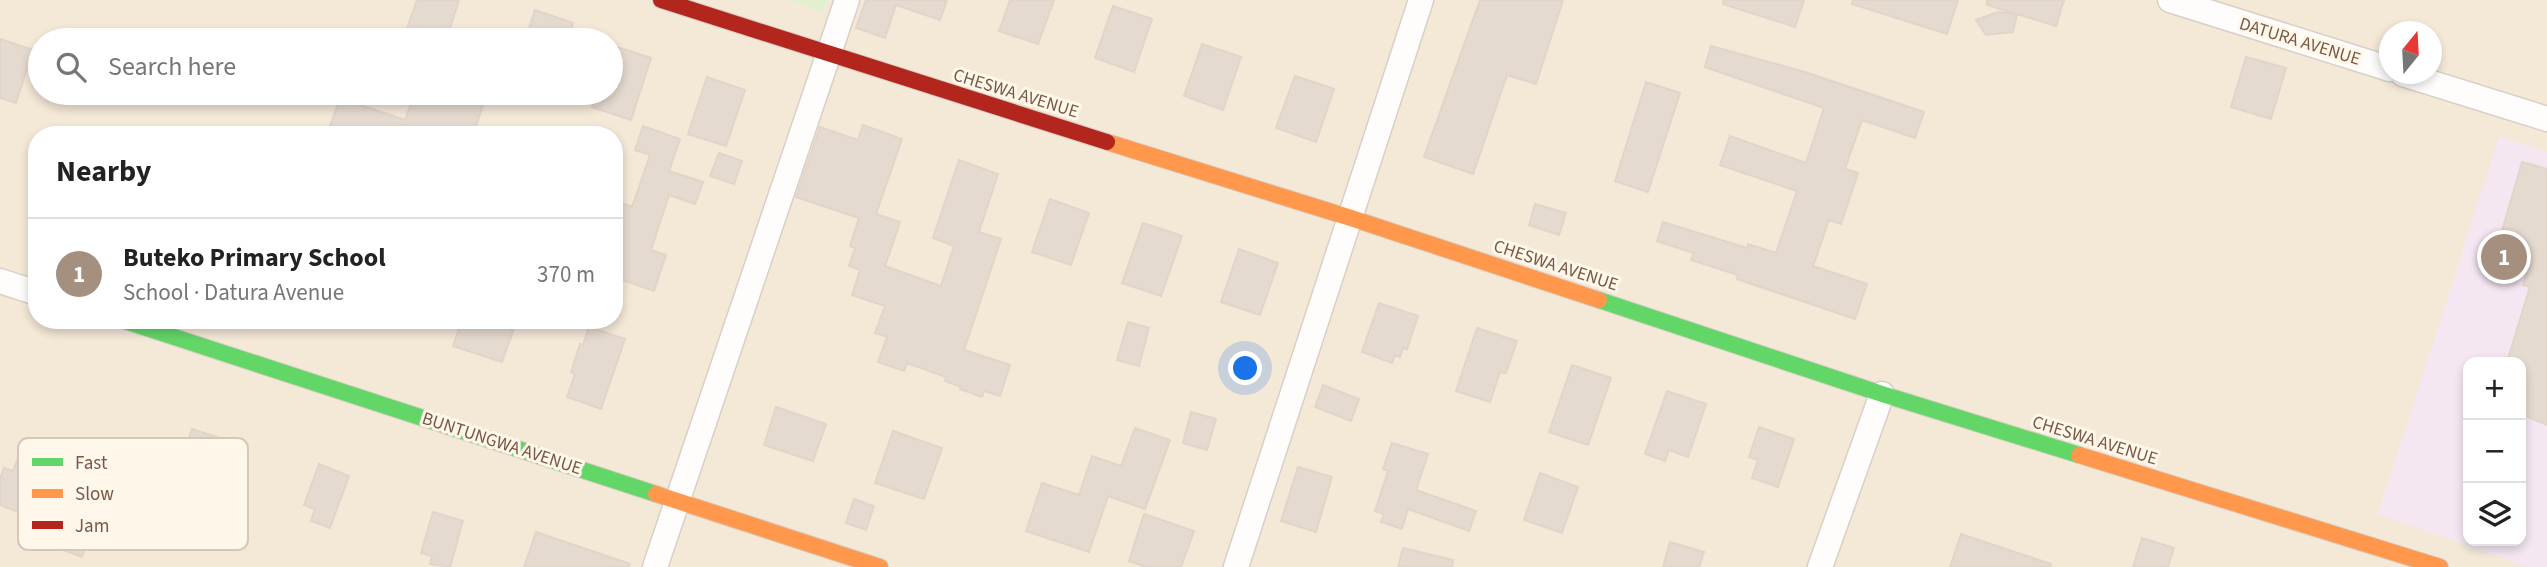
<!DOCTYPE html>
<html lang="en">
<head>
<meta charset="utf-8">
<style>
	:root { --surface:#fff; --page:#f6f6f6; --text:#222; --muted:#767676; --line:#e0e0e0; --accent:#a58f7f }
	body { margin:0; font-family:"Source Sans 3",sans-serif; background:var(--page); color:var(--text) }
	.controls { position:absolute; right:21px; bottom:21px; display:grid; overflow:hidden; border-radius:14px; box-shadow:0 4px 10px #0003 }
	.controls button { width:63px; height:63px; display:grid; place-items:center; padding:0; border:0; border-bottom:2px solid var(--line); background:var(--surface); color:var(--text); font:35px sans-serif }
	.compass { position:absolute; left:2379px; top:21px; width:63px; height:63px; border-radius:50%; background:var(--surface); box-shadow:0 4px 10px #0003; rotate:18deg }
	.you { position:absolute; left:1246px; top:369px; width:24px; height:24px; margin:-18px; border:5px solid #fff; border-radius:50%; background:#1a73e8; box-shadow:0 0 0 10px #1a73e833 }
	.badge { display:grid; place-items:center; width:46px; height:46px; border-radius:50%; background:var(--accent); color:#fff; font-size:23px; font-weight:700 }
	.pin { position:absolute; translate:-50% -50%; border:4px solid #fff; box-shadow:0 2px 7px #0006 }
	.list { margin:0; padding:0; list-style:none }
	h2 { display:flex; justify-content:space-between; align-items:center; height:91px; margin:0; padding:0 28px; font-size:30px }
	h2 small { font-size:23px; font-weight:400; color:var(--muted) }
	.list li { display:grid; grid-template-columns:46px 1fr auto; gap:21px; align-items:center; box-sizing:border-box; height:112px; padding:0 28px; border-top:2px solid var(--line) }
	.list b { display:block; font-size:26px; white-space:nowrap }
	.list p { margin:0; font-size:23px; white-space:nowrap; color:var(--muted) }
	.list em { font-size:23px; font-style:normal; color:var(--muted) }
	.icon { flex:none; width:38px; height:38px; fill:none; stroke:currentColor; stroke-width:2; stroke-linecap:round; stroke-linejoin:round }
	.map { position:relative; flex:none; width:2547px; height:567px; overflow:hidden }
	.search { position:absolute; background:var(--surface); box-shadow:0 4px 10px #0003; left:28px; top:28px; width:595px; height:77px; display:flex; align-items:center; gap:18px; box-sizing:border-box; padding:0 24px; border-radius:38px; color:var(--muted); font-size:26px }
	.panel { position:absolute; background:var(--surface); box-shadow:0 4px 10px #0003; left:28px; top:126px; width:595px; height:203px; border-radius:28px }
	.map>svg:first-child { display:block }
</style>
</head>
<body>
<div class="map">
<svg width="2547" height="567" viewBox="0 0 2547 567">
	<rect width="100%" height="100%" fill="#f8f2e8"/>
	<path fill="#f4e8d7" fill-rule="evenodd" d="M0,0H789L823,12L827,0H2547V567H0ZM2390,32H2432V74H2390ZM40,40H611V93H40ZM37,135H614V320H37ZM2468,362H2521V541H2468Z"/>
	<path fill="#f4e7f2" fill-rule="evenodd" d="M2499,137L2547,152V567H2527L2378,514ZM2468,362H2521V541H2468Z"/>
	<path fill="#e2efd1" d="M789,0H827L823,12Z"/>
	<path fill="#e5dacf" stroke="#e1d5ca" stroke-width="2" d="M417,0H459L446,40H403Z
		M866,0H947L940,20L896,5L885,38L856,28Z
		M1010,0H1054L1038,44L999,31Z
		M1480,0H1563L1536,84L1507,75L1473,174L1424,157Z
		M1724,0H1804L1795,27L1723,4Z
		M1853,0H1958L1947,34L1852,4Z
		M1987,0H2064L2056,26L1987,5Z
		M1113,6L1152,19L1134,72L1095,58Z
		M535,10L573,23L568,40H525Z
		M1998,12L2017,14L2013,32L1986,35L1976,20Z
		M0,39L33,50L16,103L0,98Z
		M1202,44L1241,57L1223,110L1184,96Z
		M611,45L651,58L631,120L592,107L597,93H611Z
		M1711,46L1805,72L1924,112L1915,138L1862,120L1845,169L1858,173L1841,224L1829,220L1813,266L1867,284L1855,319L1737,279L1738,275L1691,260L1694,253L1657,241L1663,222L1747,248L1748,244L1776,253L1797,191L1720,165L1730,136L1806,163L1824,108L1705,67Z
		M2246,57L2286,68L2271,119L2231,107Z
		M1295,76L1334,89L1316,142L1276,128Z
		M707,77L745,90L726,146L688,134Z
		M1646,82L1680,93L1648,192L1615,181Z
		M415,93H487L473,135H327L340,98L405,120Z
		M863,125L902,139L876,214L900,222L885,266L941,286L954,246L933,238L959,160L998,174L979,232L1001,239L964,350L1010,365L1000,396L984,391L982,397L960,389L961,387L945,381L946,377L907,363L904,371L878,362L887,337L875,333L885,306L852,295L860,270L849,266L855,248L850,246L859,218L796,197L820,127L858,140Z
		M643,126L680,139L669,171L703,182L695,204L669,195L651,250L666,255L654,291L614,277V227L622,203L632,207L650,155L635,150Z
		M719,153L742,161L734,184L710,176Z
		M2522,162L2547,169V425L2521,414V362H2507L2530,287L2523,285L2527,272L2493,262Z
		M1050,199L1089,213L1071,265L1032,252Z
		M1535,204L1566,213L1559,235L1529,225Z
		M1143,223L1182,236L1161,296L1122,283Z
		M1239,249L1278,263L1260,315L1221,302Z
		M1379,303L1418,316L1407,349L1403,348L1400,357L1395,355L1392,363L1362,352Z
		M462,320H517L502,362L453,346Z
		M1128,322L1149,328L1139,366L1117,360Z
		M589,327L625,339L601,409L567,397L575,374L571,372L580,344L583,345Z
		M1477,328L1517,341L1506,373L1500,372L1490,402L1456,391Z
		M1572,365L1611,378L1588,445L1549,432Z
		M1323,385L1359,399L1351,421L1315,407Z
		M1667,391L1706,404L1688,457L1669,450L1665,461L1645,454Z
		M776,407L826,424L813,461L764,445Z
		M1191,412L1216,419L1207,450L1183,443Z
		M1759,427L1794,439L1778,487L1752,478L1758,460L1749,457Z
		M1135,428L1170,440L1145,509L1108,496L1089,552L1026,531L1042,483L1079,495L1092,456L1121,466Z
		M192,429L241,445L228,483L179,466Z
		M893,431L942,448L924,499L875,483Z
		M1392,443L1428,454L1416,490L1476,511L1469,531L1408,509L1402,529L1381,522L1384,514L1375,511L1388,471L1383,469Z
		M19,455L98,484L80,535L88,539L82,557L28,537L35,518L0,505V479L4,468L13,471Z
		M319,464L349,476L330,528L311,521L315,509L304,505Z
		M1298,467L1332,477L1316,532L1281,521Z
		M1540,473L1578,487L1562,533L1524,520Z
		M854,499L874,506L866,530L846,523Z
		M433,512L463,521L450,567L430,564L432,556L421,553Z
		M1144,514L1194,531L1181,567H1147L1129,561Z
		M536,532L630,564L629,567H524Z
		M1961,534L2051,564L2050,567H1950Z
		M2142,538L2174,548L2168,567H2133Z
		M1670,542L1704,552L1699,567H1663Z
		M1403,548L1453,560L1452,567H1398Z"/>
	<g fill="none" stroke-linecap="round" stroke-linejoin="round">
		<defs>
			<path id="street" d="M2170,0L2390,69
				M2403,74L2547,119
				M0,281L37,293
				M655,567L847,0
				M1236,567L1421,0
				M1820,567L1882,394"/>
			<path id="fast" d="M1599,300L1882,394L2079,455
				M122,320L656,494"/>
			<path id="slow" d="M1107,142L1351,218L1599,300
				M2079,455L2440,567
				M656,494L880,567"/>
			<path id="jam" d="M661,0L1107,142"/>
		</defs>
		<use href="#street" stroke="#d9cfc6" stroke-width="27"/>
		<use href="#fast" stroke="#d9cec4" stroke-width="18"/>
		<use href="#slow" stroke="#d9cec4" stroke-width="18"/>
		<use href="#jam" stroke="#d9cec4" stroke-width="18"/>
		<use href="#street" stroke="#fefdfc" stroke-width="24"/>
		<use href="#fast" stroke="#63d668" stroke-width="16"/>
		<use href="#slow" stroke="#ff974d" stroke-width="16"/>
		<use href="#jam" stroke="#b3261e" stroke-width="16"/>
	</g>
	<g text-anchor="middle" stroke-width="6" stroke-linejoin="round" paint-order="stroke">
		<g font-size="18" fill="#785946" stroke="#fff7ea">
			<text transform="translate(2300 41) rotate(17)" y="6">DATURA AVENUE</text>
			<text transform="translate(1016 93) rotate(17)" y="6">CHESWA AVENUE</text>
			<text transform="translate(1556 265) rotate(18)" y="6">CHESWA AVENUE</text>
			<text transform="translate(2095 440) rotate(17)" y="6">CHESWA AVENUE</text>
			<text transform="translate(502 443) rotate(18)" y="6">BUNTUNGWA AVENUE</text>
		</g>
	</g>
	<rect x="18" y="438" width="230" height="112" rx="10" fill="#fff7ea" stroke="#d6c8b9" stroke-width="2"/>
	<rect x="32" y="458" width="31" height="8" fill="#63d668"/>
	<rect x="32" y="489" width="31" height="9" fill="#ff974d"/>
	<rect x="32" y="521" width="31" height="8" fill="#b3261e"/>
	<g font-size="19" fill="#785946">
		<text x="75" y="469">Fast</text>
		<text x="75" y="500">Slow</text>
		<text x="75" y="532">Jam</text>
	</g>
</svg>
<div class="controls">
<button>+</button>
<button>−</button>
<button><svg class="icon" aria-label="layers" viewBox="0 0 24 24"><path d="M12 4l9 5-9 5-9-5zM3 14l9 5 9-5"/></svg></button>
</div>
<svg class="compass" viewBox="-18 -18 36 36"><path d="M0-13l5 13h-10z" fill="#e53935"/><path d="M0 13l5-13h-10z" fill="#767676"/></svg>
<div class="you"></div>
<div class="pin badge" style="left:2504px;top:257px">1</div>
<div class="search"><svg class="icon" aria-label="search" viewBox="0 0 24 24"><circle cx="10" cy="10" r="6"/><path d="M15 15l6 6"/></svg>Search here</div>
<section class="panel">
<h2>Nearby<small></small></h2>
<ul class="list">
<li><span class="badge">1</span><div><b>Buteko Primary School</b><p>School · Datura Avenue</p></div><em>370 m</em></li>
</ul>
</section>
</div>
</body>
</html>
